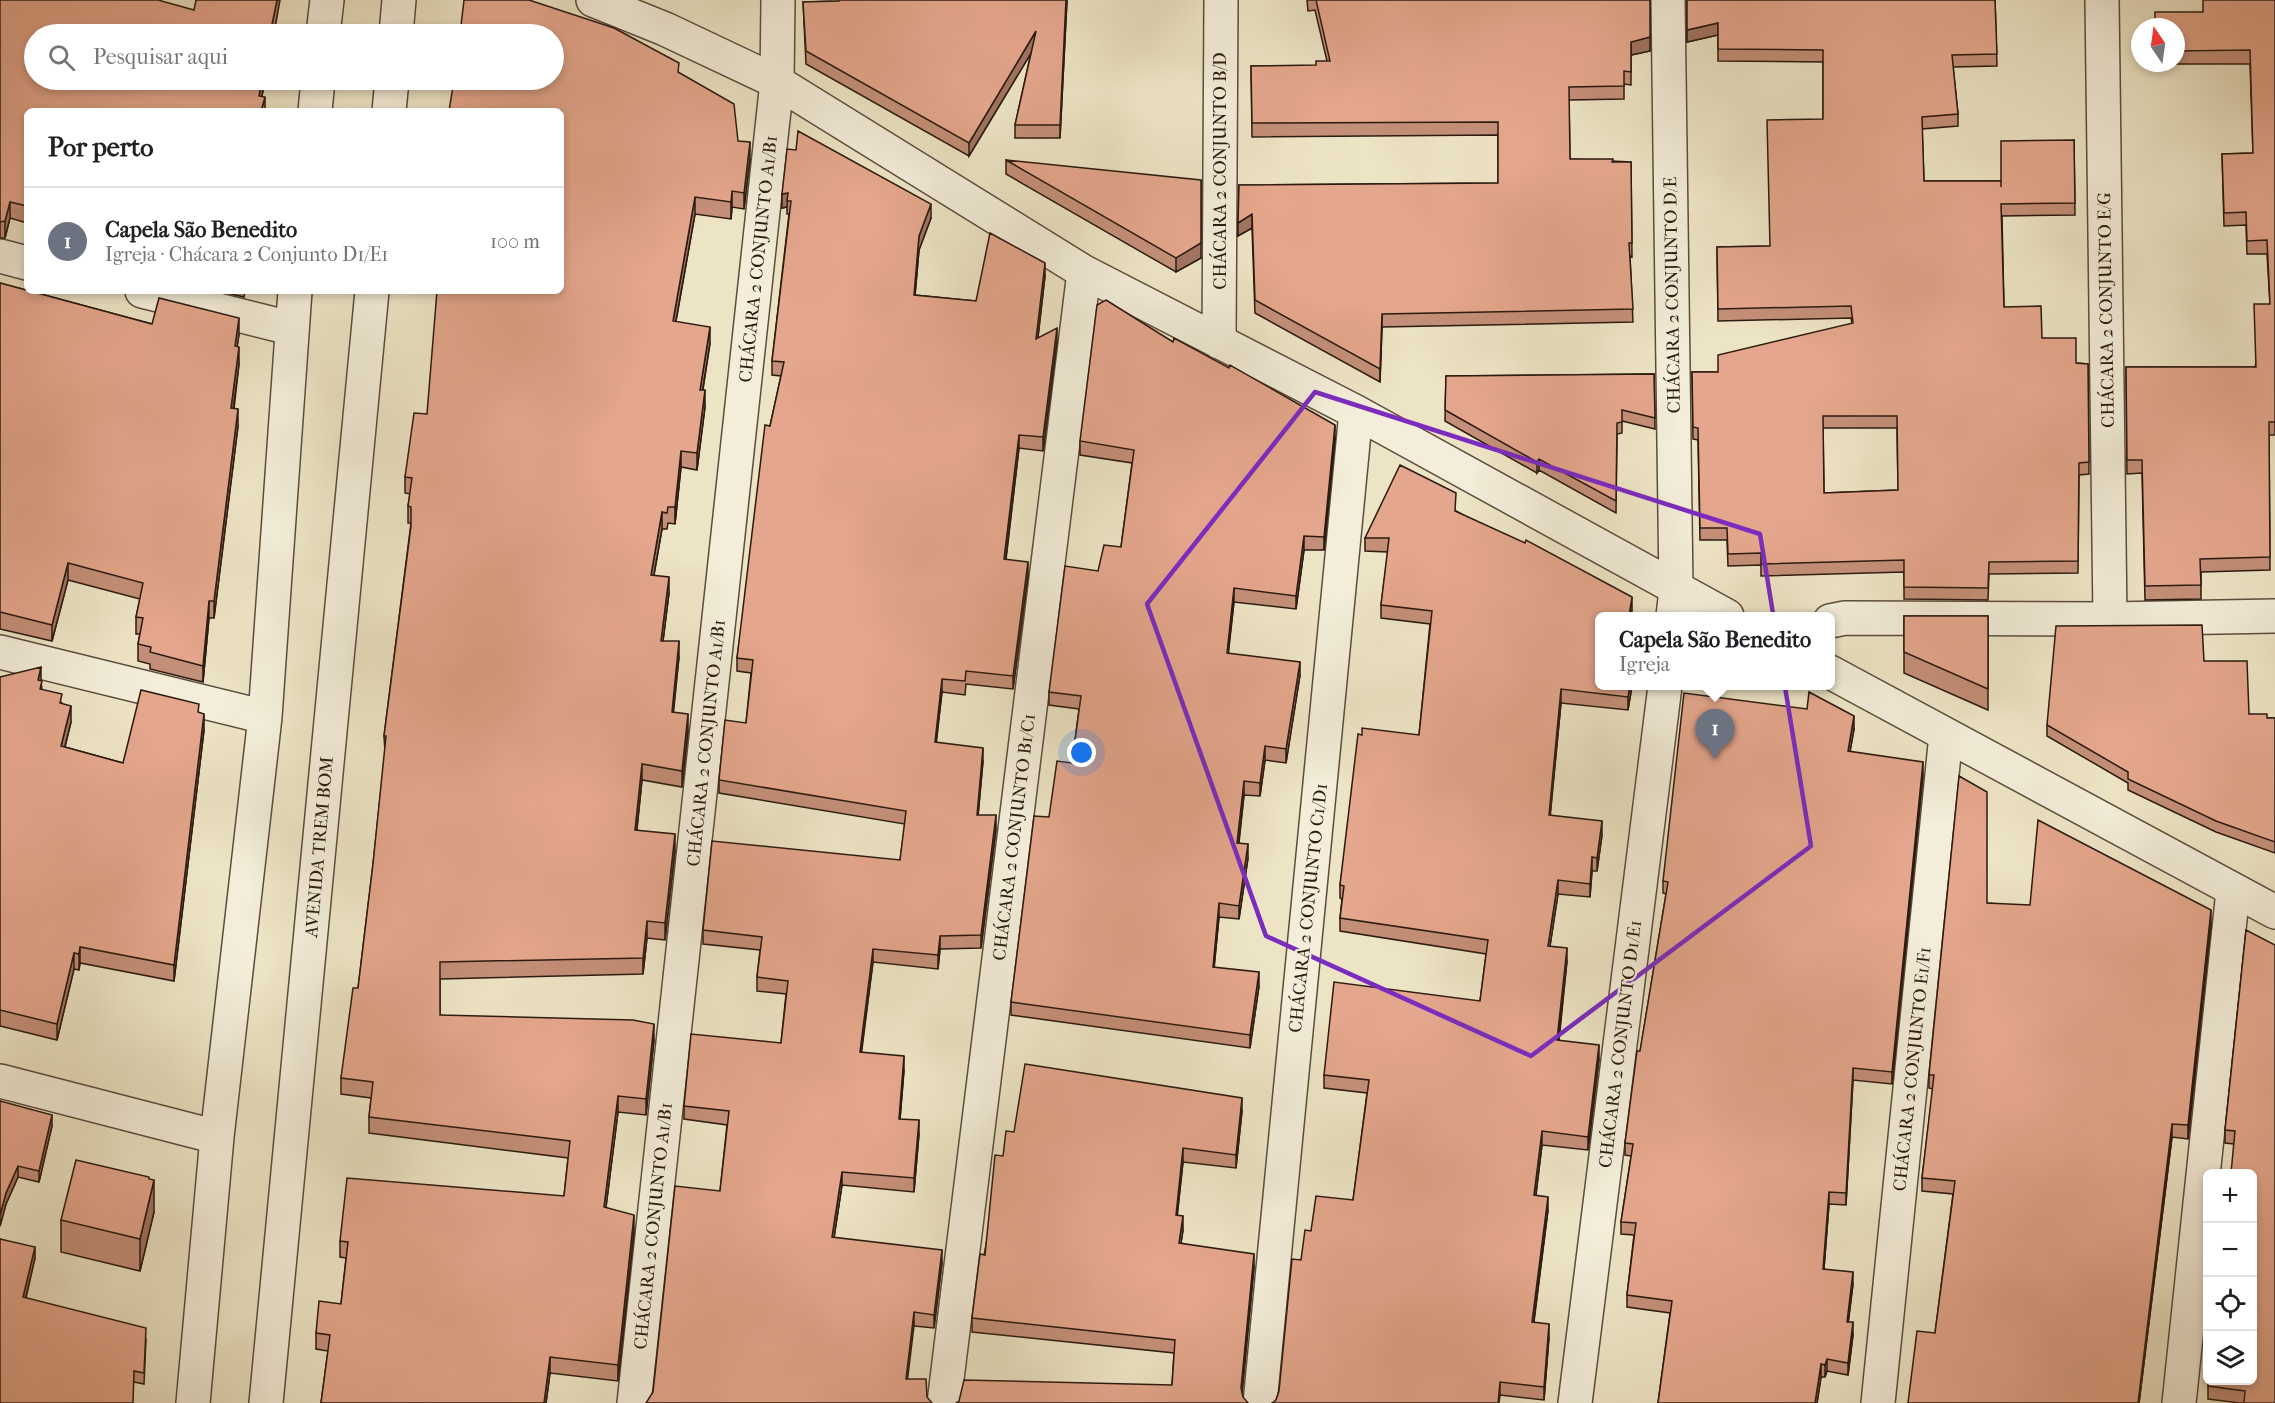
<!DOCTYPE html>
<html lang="pt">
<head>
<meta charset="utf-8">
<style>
	:root { --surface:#fff; --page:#f2f2f2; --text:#202124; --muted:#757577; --line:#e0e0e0; --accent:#1a73e8 }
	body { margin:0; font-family:"IM FELL French Canon",serif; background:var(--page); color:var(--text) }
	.controls { position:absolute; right:18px; bottom:18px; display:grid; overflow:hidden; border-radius:9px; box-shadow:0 3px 9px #0003 }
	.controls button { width:54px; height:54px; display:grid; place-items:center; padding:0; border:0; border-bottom:2px solid var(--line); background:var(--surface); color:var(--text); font:30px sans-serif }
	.compass { position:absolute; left:2131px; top:18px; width:54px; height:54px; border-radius:50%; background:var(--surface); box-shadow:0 3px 9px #0003; rotate:347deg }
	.you { position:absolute; left:1082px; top:753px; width:21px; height:21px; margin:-15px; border:4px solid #fff; border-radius:50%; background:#1a73e8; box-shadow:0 0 0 9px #1a73e833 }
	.badge { display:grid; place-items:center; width:39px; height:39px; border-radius:50%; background:var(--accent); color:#fff; font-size:20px; font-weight:700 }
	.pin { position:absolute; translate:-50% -50px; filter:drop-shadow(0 2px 3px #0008) }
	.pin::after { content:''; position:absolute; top:32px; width:21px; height:18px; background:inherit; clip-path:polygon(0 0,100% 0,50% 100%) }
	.popup { position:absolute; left:1595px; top:612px; width:240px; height:78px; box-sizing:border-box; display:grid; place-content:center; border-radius:9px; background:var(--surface); filter:drop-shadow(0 2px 4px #0005); font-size:20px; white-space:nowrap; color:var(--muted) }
	.popup b { font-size:22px; color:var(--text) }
	.popup::after { content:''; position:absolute; left:50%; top:100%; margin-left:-12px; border:12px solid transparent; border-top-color:var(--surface) }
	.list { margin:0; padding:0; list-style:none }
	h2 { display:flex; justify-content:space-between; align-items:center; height:78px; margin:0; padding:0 24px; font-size:26px }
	h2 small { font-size:20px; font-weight:400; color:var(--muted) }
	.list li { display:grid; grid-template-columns:39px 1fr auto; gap:18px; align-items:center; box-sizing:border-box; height:108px; padding:0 24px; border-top:2px solid var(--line) }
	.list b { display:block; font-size:22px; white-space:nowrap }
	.list p { margin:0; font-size:20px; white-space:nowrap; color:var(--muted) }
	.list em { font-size:20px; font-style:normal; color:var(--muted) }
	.icon { flex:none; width:33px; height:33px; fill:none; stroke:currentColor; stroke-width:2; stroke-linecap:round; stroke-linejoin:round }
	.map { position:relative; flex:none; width:2275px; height:1403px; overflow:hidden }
	.search { position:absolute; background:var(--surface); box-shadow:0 3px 9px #0003; left:24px; top:24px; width:540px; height:66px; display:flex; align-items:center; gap:15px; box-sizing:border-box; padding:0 21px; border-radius:33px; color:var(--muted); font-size:22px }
	.panel { position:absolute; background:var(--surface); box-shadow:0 3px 9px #0003; left:24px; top:108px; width:540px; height:186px; border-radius:9px }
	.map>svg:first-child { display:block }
</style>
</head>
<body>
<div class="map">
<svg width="2275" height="1403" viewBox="0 0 2275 1403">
	<rect width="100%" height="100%" fill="#ede4c5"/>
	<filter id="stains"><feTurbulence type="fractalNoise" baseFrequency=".00333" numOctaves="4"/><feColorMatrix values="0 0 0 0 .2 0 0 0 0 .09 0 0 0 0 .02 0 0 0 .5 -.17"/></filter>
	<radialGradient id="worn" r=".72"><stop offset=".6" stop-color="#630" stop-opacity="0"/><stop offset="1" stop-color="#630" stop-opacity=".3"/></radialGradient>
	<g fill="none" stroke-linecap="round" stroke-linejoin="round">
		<defs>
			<path id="minor" d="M593,0L665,29L777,82L1084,272L1356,412L1727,616
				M1668,0L1676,590L1673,616
				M2102,0L2110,619
				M323,34L327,0
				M396,34L399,0
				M315,111L318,80
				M389,111L392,80
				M0,256L27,263
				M142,291L290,328
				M1219,342L1221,0
				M1830,621L1845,618L2110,619L2275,616
				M0,652L265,717
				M1830,672L2275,912
				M0,1081L217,1137
				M193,1403L217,1137L265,717L295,291
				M266,1403L372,291
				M634,1403L777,82L778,0
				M944,1403L1084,272
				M1260,1403L1356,412
				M1575,1403L1665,686
				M1878,1403L1946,735
				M2179,1403L2233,891"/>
		</defs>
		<use href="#minor" stroke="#5c4c3d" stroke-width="36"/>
		<use href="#minor" stroke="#f3edd9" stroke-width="33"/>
	</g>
	<path fill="#c48f78" stroke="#2b1a10" stroke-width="1.5" fill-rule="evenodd" d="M0,0L194,10L280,0L34,80H265L262,96L265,111H27V223L10,218L5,238H0Z
		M839,0H1067L1060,138H1015V125L1031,53L969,156L806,64L803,2L839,1Z
		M1307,0H1650V51L1631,55V85L1624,84V99L1569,100L1570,159L1631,162L1632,257L1630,256L1633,322L1382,327L1380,382L1255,313L1252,228L1238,236L1239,185L1498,183V135L1252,137L1251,66H1316L1327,61L1315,10L1308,11Z
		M1687,0H1995L1997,66L1953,67L1958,114V126L1922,129L1924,181H2001L2074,140L2075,215L2002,216L2004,307L2042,338L2076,363L2088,364L2089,474L2079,475L2078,573L1989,574L1988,600L1904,599V572L1761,576V565L1728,566L1727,540H1700L1698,440L1693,439L1692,372H1718L1852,324L1851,318L1718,321L1717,247L1770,246L1823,119V62L1718,61V35L1687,42ZM1823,428H1897L1898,490L1824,493Z
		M2275,0V435H2269L2270,570L2201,572V599L2145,600L2142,473L2127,474L2126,367H2255L2270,304L2267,254H2247L2246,225L2224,226L2222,154L2253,153L2250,64H2155V63H2176V27L2203,12Z
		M679,73L738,141L750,159L744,209L732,207L731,219L695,214L676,321L710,343L703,390L705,407L697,470L681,467L675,524L668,523L667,529H662L654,575L669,593L663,641L679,657L673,712L688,730L682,787L642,780L637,830L675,850L665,940L647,938L643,974L440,979V1015L654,1040L646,1115L618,1112L606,1207L634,1231L618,1381L550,1373L546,1403H321L328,1351L316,1349V1333L341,1304L346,1258L340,1257V1241L564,1196L568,1158L369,1133V1117L371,1098L341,1094V1078L358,988L373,864L385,752L384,736L411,523H408V506L410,494L405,493V477L427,414Z
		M1006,160L1201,258L1176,272L1006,174Z
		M782,194L931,218L919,250L915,295L976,301L1045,276L1038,338L1057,341L1043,451L1019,448L1006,560L1028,575L1013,689L966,684L965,695L942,692L936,742L983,761L978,815L996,829L981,948L940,949L938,969L873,962L861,1052L904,1070L900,1119L919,1134L914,1192L842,1185L834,1238L942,1263L934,1328L914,1326L653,1392L720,1191L727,1125L684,1119V1106L781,1043L786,994L757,991V977L760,950L703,944V930L900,860L905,824L719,793V780L746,723L751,673L737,671V658L770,426L781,376L772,375V361L789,214H787V207L782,208Z
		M0,283L152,324L239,334L237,347L239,364L234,409L238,426L214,618H209L203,682L150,669V664L138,661V644L140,634H136V617L140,599L68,580L52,641L0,629Z
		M219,291H245L244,297Z
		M1173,342L1335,438L1324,550H1304L1296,609L1234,602L1228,653L1300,675L1286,763L1265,760L1260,796L1244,795L1239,843L1248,858L1239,919L1219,917L1214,967L1259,986L1250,1048L1011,1015V1002L1049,817L1072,763L1079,709L1049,705V692L1098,571L1121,547L1132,463L1080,455V441Z
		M1654,374L1655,429L1622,421V433L1617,434L1616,513L1539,470L1537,473L1445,421L1446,376Z
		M1456,511L1632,610L1599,686H1632L1628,710L1561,703L1550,815L1602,835L1597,871H1592L1590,897L1558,894L1550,946L1567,961L1559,1041L1599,1059L1588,1150L1542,1145L1536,1195L1548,1210L1534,1322L1549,1337L1544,1400L1500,1395L1276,1400L1279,1391L1301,1260L1311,1231L1353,1200L1367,1093L1324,1088V1075L1480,1001L1486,954L1340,931V918L1342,899L1340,898V885L1362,735H1419L1430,624L1381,618V605L1388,552L1365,551V538Z
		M1904,616H1988V710L1904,673Z
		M2204,661L2249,714L2267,718H2275V853L2216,832L2128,790V783L2047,736V725Z
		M0,677L41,681L42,690L62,703L71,722L65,747L123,763L199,713L204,730L174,981L80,963L79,970L74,969L57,1040L0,1026Z
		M1854,729L1850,751L1923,775L1892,1084L1853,1080L1846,1205L1829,1204L1824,1269L1853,1284L1848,1322L1853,1335L1848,1375L1827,1371L1825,1377H1821L1817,1403H1658L1670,1313L1627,1307V1295L1634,1235L1621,1234V1222L1631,1156L1625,1155V1143L1666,894L1663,893V881Z
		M1987,903L2211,924L2188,1139L2172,1137L2139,1403H1908L1935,1333L1953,1194L1922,1191V1178L1933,1089L1929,1088V1075Z
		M2246,930L2275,1403H2240L2208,1399V1386L2253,1380L2234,1144L2225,1143V1130Z
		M0,1101L52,1126L39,1182L18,1177L6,1204L0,1226Z
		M1242,1111L1236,1168L1183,1162L1177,1215L1183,1230L1181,1243L1254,1267L1242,1393L1243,1397L1172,1385L1174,1353L972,1332V1318L1003,1156L1014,1132Z
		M154,1212L140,1271L61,1252V1220Z
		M0,1239L35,1258L26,1298L146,1339L144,1384L134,1382L0,1403Z"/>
	<path fill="#a07462" stroke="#2b1a10" stroke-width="1.5" d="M277,0H280L274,34H270Z
		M1066,0H1067L1060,138V125Z
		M1718,23V35L1687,42V30Z
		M1036,31V45L969,156V143Z
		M1650,37V51L1631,55V42Z
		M262,80H265L259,111V96Z
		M265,97V111H261Z
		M750,142V159L744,209V193Z
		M1201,180V258L1176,272V258Z
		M732,191V207L731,219V202Z
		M788,193L787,207L782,208V194Z
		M695,197V214L673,337V321Z
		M10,202V218L5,238V221Z
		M931,204V218L919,250L914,308V295L919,236Z
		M1252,214V228L1238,236V223Z
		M1045,263V276L1036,353V339Z
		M1382,314V327L1380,382V369Z
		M239,318V334L235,363V346Z
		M710,327V343L700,406V390Z
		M1057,328V341L1043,451V437Z
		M239,347V364L231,425V408Z
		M705,390V407L697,470V453Z
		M238,409V426L214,618V601Z
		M1335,425V438L1324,550V537Z
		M1019,435V448L1004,573V559Z
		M681,451V467L675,524V507Z
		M1539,459V470L1537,473V462Z
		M662,512V529L651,591V575Z
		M1304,536V550L1296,609V596Z
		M1028,562V575L1013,689V676Z
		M68,563V580L52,641V625Z
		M669,577V593L661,657V641Z
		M1234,588V602L1227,666V653Z
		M1632,597V610L1631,616H1629Z
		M209,601V618L203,682V666Z
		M679,641V657L672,728V712Z
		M1300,662V675L1286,763V749Z
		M41,667V684L38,680Z
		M942,679V692L935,755V742Z
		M1630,686H1632L1628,710V697Z
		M1561,689V703L1549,829V815Z
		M71,706V722L61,762V746Z
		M204,714V730L174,981V965Z
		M688,714V730L682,787V771Z
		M1854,716V729L1848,763V751Z
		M1265,746V760L1260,796V783Z
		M983,748V761L977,828V815Z
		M1923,762V775L1892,1084V1072Z
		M642,764V780L635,846V830Z
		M1244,781V795L1237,857V843Z
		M996,815V829L981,948V935Z
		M1602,821V835L1597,871V858Z
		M675,834V850L665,940V923Z
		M1248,844V858L1239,919V906Z
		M1592,857V871L1590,897V884Z
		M1558,880V894L1548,959V946Z
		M1219,903V917L1213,980V967Z
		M2211,910V924L2188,1139V1125Z
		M647,921V938L643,974V958Z
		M940,936V949L938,969V955Z
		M80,947V963L79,970V954Z
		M1567,948V961L1557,1054V1040Z
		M873,949V962L860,1065V1052Z
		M74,953V969L57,1040V1024Z
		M1259,972V986L1250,1048V1035Z
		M654,1024V1040L646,1115V1099Z
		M1599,1045V1059L1588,1150V1137Z
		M904,1056V1070L899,1132V1119Z
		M1853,1068V1080L1846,1205V1193Z
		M618,1096V1112L604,1223V1207Z
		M1242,1098V1111L1236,1168V1155Z
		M52,1115V1126L39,1182V1171Z
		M919,1120V1134L914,1192V1178Z
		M2172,1124V1137L2139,1403H2138Z
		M1542,1131V1145L1534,1209V1195Z
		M1183,1148V1162L1176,1228V1215Z
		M18,1166V1177L6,1204L0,1226V1215L6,1193Z
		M842,1172V1185L832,1251V1237Z
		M154,1180V1212L140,1271V1239Z
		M1829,1192V1204L1823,1281V1269Z
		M1548,1197V1210L1532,1335V1322Z
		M634,1215V1231L618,1381V1365Z
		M1183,1216V1230L1179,1256V1243Z
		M35,1247V1258L23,1308V1297Z
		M942,1250V1263L934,1328V1315Z
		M1254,1254V1267L1241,1402V1388Z
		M1853,1272V1284L1847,1334V1322Z
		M914,1312V1326L906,1392V1379Z
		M1853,1322V1335L1848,1375V1363Z
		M1549,1324V1337L1544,1400V1387Z
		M550,1357V1373L546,1403H544Z
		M1827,1359V1371L1825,1377V1365Z
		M1821,1364V1377L1817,1403H1815Z
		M1500,1382V1395L1499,1403H1498Z"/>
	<path fill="#e4a68c" stroke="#2b1a10" stroke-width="1.5" fill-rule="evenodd" d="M0,0H158L194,10L196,0H277L270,34H34V80H262L259,96L265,97L261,111H27V206L10,202L5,221L0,222Z
		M464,0H529L614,28L679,63L678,72L734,104L738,141L750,142L744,193L732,191L731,202L695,197L673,321L710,327L700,390H705L697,453L681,451L675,507H668L667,513L662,512L651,575L669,577L661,641H679L672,712L688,714L682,771L642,764L635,830L675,834L665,923L647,921L643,958L440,962V1015L633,1020L654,1024L646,1099L618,1096L604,1207L634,1215L618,1365L550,1357L544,1403H321L330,1335L316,1333L319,1301L341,1304L348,1242L340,1241L347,1178L564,1196L570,1141L369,1117L373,1082L341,1078L353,988H358L373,864L386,736H384L411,526V507L408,506L412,478L405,477L414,413L427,414L437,291H561V111H449L454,80H554V34H460Z
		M839,0H1066L1060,125H1015L1036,31L969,143L806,51L803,2L839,1Z
		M1316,0H1650V37L1631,42V72L1624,71V86L1569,87L1570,159H1613L1612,162H1631L1632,243H1629L1633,309L1382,314L1380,369L1255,300L1252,214L1238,223L1239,185L1498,183V122L1252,123L1251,66L1316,65V61H1330Z
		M1687,0H1995L1997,54L1952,55L1958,114L1922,117L1924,181H2001V187V141L2074,140L2075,203L2001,204L2004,307L2041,306L2042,338H2076V363L2088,364L2089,462L2079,463L2078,561L1989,562L1988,588L1904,587V560L1761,564V553L1728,554L1727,528H1700L1698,428L1693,427L1692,372H1718V355L1853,323L1851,306L1718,309L1717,247L1770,246L1767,120L1823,119V50L1718,49V23L1687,30ZM1823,416H1897L1898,490L1824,493Z
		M2203,0H2275V422H2269L2270,557L2200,559L2201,585L2145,586L2142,460H2127L2126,367H2256L2254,304H2270L2267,240L2247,241L2246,212L2224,213L2222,154L2253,153L2250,50L2176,51V27H2155V12H2203Z
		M798,131L931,204L919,236L914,295L976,301L990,233L1045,263L1036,339L1057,328L1043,437L1019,435L1004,559L1028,562L1013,676L966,671L965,681L942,679L935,742L983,748L977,815H996L981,935L940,936L938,955L873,949L860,1052L904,1056L899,1119L919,1120L914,1178L842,1172L832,1237L942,1250L934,1315L914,1312L906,1379H926L927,1397L932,1403H646L653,1392L675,1186L720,1191L729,1111L684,1106L691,1034L781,1043L788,981L757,977L762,937L703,930L712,841L900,860L906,811L719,780L725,720L746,723L753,660L737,658L765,425L770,426L784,362L772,361L791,201H787L788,193L782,194L787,149L796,150Z
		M1006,160L1201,180V243L1176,258Z
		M0,283L152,324L159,298L239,318L235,346L239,347L231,408L238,409L214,601H209L203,666L150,652L151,647L138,644L143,618L136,617L143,583L68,563L52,625L0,612Z
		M1106,300L1173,342L1174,338L1229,368L1230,365L1335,425L1324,537L1304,536L1296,596L1234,588L1227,653L1300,662L1286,749L1265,746L1260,783L1244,781L1237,843L1248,844L1239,906L1219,903L1213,967L1259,972L1250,1035L1011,1002L1034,816L1049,817L1057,761L1072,763L1081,696L1049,692L1065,566L1098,571L1104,545L1121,547L1134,450L1080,441L1097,305Z
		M1654,374L1655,418L1622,410V422L1617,423L1616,501L1539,459L1537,462L1445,410L1446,376Z
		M1400,465L1456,493L1455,511L1525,543L1526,540L1632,597L1629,616H1599V686H1630L1628,697L1561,689L1549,815L1602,821L1597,858L1592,857L1590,884L1558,880L1548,946L1567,948L1557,1040L1599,1045L1588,1137L1542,1131L1534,1195L1548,1197L1532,1322L1549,1324L1544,1387L1500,1382L1498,1403H1272L1276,1400L1279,1391L1292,1259L1301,1260L1305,1230L1311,1231L1316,1196L1353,1200L1369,1080L1324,1075L1334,982L1480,1001L1488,940L1340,918L1344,886L1340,885L1358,734L1362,735V728L1419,735L1432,611L1381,605L1389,538H1365Z
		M1904,616H1988V689L1904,652Z
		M2202,625L2204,661H2247L2249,714H2267V718H2275V842L2216,821L2128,779V772L2047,725L2056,626Z
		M41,667L38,680L42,681L40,689L62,694L60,703L71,706L61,746L123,763L141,690L199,704L198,712L204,714L174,965L80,947L79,954L74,953L57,1024L0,1010V677Z
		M1809,692L1854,716L1848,751L1923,762L1892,1072L1853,1068L1846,1193L1829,1192L1823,1269L1853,1272L1847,1322H1853L1848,1363L1827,1359L1825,1365L1821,1364L1815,1403H1658L1672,1301L1627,1295L1636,1223L1621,1222L1633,1144L1625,1143L1637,1051H1640L1668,882L1663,881L1684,693L1807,709Z
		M1959,776L1987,792V903L2030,905L2038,820L2211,910L2188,1125L2172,1124L2138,1403H1908L1917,1331L1935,1333L1955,1181L1922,1178L1934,1075H1929Z
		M2246,930L2275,945V1403H2244L2245,1391L2208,1386V1380H2253V1173H2231L2235,1131L2225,1130Z
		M1025,1064L1242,1098L1236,1155L1183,1148L1176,1215L1183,1216L1179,1243L1254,1254L1241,1388L1243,1397L1248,1403H956L959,1401L964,1380L1172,1385L1175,1340L972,1318L980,1254L985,1255L995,1155L1003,1156L1006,1131L1014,1132Z
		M0,1101L52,1115L39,1171L18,1166L6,1193L0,1215Z
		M76,1160L149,1177V1179L154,1180L140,1239L61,1220Z
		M0,1239L35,1247L23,1297L146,1328L144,1373L134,1371L133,1403H0Z"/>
	<path fill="none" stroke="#7b2cbf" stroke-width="4.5" stroke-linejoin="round" d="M1315,392L1760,534L1811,846L1531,1056L1266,936L1147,604Z"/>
	<g text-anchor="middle" stroke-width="4.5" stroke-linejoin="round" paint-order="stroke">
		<g font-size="18" fill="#2b1a10" stroke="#f3edd9">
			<text transform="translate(1220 171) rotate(-90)" y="6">CHÁCARA 2 CONJUNTO B/D</text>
			<text transform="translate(758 259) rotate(-84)" y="6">CHÁCARA 2 CONJUNTO A1/B1</text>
			<text transform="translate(1672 295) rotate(-91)" y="6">CHÁCARA 2 CONJUNTO D/E</text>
			<text transform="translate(2106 310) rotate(-91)" y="6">CHÁCARA 2 CONJUNTO E/G</text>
			<text transform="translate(706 743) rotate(-84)" y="6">CHÁCARA 2 CONJUNTO A1/B1</text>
			<text transform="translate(1014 837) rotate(-83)" y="6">CHÁCARA 2 CONJUNTO B1/C1</text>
			<text transform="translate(319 847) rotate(-85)" y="6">AVENIDA TREM BOM</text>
			<text transform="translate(1308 908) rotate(-84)" y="6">CHÁCARA 2 CONJUNTO C1/D1</text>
			<text transform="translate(1620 1044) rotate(-83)" y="6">CHÁCARA 2 CONJUNTO D1/E1</text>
			<text transform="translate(1912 1069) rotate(-84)" y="6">CHÁCARA 2 CONJUNTO E1/F1</text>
			<text transform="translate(653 1226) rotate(-84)" y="6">CHÁCARA 2 CONJUNTO A1/B1</text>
		</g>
	</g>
	<rect width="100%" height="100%" filter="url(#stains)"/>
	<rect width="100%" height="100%" fill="url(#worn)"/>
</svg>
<div class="controls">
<button>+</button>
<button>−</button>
<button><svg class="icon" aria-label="locate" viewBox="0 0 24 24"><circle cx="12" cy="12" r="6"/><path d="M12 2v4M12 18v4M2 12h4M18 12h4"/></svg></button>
<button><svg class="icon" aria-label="layers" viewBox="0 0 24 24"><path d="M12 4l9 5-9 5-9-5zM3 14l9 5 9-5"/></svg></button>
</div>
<svg class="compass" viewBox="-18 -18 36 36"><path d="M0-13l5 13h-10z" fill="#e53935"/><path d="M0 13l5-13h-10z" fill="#757577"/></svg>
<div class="you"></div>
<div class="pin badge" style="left:1715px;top:759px;background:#6b7280">1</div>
<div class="popup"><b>Capela São Benedito</b>Igreja</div>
<div class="search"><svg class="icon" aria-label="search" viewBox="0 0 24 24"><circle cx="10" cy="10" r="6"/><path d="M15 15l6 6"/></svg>Pesquisar aqui</div>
<section class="panel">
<h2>Por perto<small></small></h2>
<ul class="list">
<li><span class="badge" style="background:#6b7280">1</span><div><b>Capela São Benedito</b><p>Igreja · Chácara 2 Conjunto D1/E1</p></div><em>100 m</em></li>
</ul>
</section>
</div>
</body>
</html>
